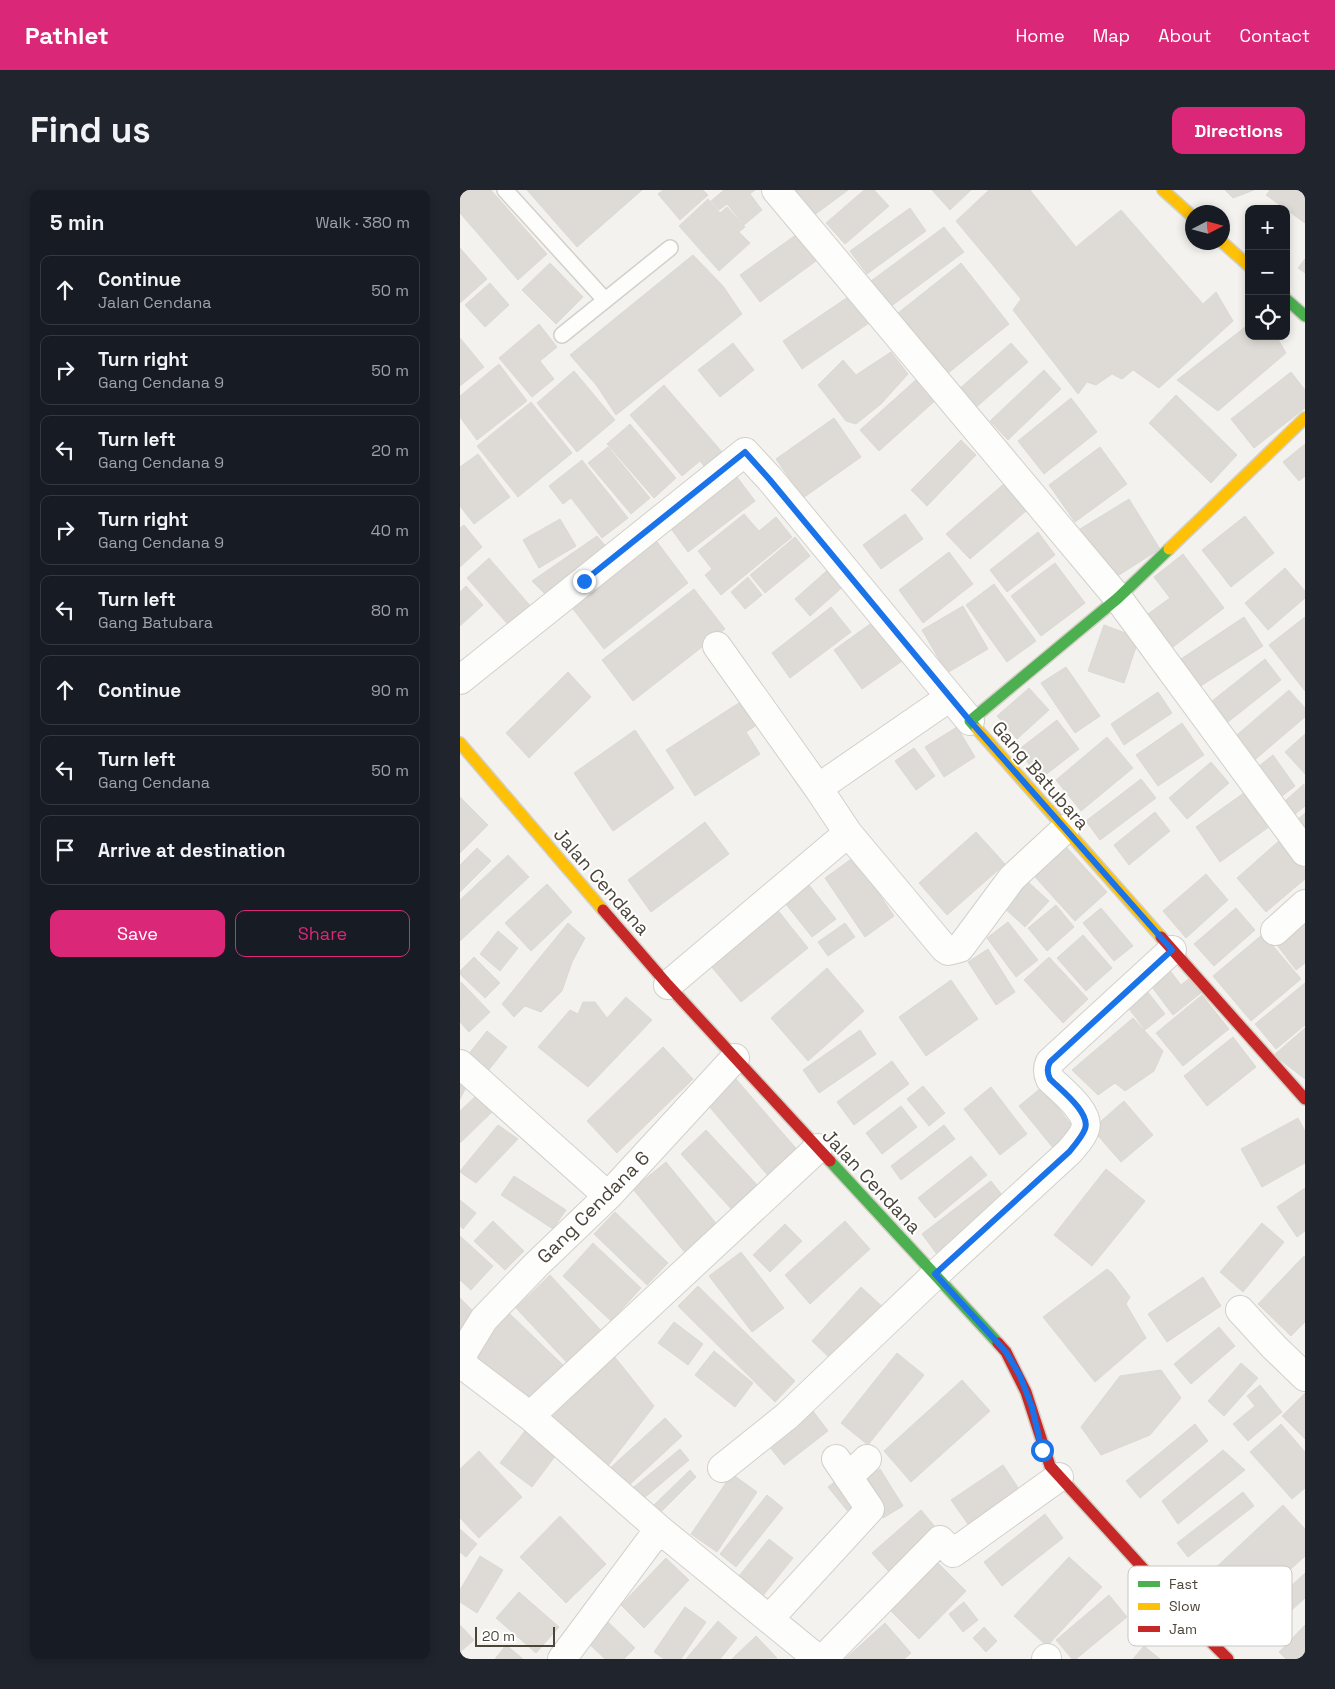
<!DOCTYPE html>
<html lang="en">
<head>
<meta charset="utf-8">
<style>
	:root { --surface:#171b24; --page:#20242c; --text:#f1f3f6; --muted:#9ea1a6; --line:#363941; --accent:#db2777 }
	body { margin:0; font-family:"Space Grotesk",sans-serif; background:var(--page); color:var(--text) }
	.controls { position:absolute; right:15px; top:15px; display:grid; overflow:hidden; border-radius:10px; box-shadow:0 2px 8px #0003 }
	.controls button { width:45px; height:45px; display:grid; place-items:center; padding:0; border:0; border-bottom:1px solid var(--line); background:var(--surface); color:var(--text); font:25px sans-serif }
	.compass { position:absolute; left:725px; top:15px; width:45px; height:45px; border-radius:50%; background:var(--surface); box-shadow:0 2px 8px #0003; rotate:84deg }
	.scale { position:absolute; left:15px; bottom:12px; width:80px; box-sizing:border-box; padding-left:5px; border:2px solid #4b4439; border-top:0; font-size:14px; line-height:18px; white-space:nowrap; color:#4b4439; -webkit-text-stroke:4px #fff; paint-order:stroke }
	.stop { position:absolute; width:15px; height:15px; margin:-11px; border:4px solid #1a73e8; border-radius:50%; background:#fff }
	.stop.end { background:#1a73e8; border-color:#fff; box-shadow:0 1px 5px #0008 }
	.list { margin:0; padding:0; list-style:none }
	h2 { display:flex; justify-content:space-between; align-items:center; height:65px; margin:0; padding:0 20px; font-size:21px }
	h2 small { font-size:16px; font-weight:400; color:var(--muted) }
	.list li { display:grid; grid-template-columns:32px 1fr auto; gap:15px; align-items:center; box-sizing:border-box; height:70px; margin:0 10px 10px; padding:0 10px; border:1px solid var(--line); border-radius:10px }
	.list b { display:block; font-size:19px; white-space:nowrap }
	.list p { margin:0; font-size:16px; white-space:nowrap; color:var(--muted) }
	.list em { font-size:16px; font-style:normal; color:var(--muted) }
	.actions { display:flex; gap:10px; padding:15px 20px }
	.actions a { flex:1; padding:11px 0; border:1px solid var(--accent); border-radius:10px; text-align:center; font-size:18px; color:var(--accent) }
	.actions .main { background:var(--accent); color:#fff }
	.icon { flex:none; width:28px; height:28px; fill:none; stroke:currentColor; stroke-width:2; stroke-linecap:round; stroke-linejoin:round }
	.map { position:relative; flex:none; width:845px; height:1469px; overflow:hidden; border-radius:10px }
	header { display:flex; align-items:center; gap:30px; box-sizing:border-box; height:70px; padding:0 25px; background:var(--accent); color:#fff }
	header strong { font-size:24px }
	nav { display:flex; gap:28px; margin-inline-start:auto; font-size:18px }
	.intro { display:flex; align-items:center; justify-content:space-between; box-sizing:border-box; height:120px; padding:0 30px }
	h1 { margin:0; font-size:35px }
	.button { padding:12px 22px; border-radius:10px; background:var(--accent); color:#fff; font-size:18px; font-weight:700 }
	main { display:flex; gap:30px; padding:0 30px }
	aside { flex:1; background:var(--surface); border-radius:10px; box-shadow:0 2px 8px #0003 }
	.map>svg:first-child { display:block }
</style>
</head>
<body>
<header>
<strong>Pathlet</strong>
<nav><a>Home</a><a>Map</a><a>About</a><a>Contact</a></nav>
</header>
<div class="intro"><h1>Find us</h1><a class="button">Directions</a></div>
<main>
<aside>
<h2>5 min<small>Walk · 380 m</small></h2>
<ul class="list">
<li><svg class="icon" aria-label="ahead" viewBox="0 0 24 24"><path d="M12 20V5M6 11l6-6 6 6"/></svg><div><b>Continue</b><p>Jalan Cendana</p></div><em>50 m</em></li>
<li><svg class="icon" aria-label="right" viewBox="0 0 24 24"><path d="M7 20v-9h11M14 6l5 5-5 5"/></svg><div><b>Turn right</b><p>Gang Cendana 9</p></div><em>50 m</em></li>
<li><svg class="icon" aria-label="left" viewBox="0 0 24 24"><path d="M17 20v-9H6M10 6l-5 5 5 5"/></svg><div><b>Turn left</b><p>Gang Cendana 9</p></div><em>20 m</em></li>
<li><svg class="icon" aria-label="right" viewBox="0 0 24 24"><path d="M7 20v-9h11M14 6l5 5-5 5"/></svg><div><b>Turn right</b><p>Gang Cendana 9</p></div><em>40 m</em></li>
<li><svg class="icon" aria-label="left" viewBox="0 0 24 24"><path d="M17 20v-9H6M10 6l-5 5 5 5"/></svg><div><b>Turn left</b><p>Gang Batubara</p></div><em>80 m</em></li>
<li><svg class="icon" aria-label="ahead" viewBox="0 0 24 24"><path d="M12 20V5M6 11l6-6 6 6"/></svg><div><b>Continue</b></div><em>90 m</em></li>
<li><svg class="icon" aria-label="left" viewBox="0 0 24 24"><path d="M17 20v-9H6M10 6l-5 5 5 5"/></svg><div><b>Turn left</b><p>Gang Cendana</p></div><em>50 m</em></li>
<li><svg class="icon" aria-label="arrive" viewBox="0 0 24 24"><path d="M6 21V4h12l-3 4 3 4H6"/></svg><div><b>Arrive at destination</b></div></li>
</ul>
<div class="actions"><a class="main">Save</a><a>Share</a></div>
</aside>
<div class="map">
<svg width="845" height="1469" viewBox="0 0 845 1469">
	<rect width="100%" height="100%" fill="#f4f2ee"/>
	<path fill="#dedbd6" stroke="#dcd9d4" d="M8,0H31L87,64L58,90L0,23V7Z
		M67,0H182L117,57Z
		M203,0H243L248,5L220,30L198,4Z
		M264,0H295L290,4L302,20L284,35L267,14L259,20L251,11Z
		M328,0H388L349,29Z
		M404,0H414L429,16L385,54L366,33Z
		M472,0H511L490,20Z
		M529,0H570L616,57L661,20L743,114L756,102L773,131L699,198L673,180L662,189L652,184L636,195L627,192L618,204L553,120L561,109L496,31Z
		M765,0H794L773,8Z
		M810,0H845V33L806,5Z
		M248,9L260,23L267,17L285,37L279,42L290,53L259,81L219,36Z
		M450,18L466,41L407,84L390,61Z
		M484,37L504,62L430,117L411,91Z
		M337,44L356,71L300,112L280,85Z
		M0,58L27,89L0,113Z
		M233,65L263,96L282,124L156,225L137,196L110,165Z
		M845,69V83L838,78Z
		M90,73L123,107L96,134L62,100Z
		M501,73L549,134L482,188L433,127Z
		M30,93L49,115L25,137L5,115Z
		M391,105L409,133L342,179L323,151Z
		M79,134L97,157L80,171L94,189L72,207L39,168Z
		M789,134V146H816L826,163L758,221L717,190Z
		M0,148L24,177L0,196Z
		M273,153L294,180L260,207L238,180Z
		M551,153L568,172L513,220L497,201Z
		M431,162L448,184L421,214L396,234L386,231L358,195L383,170L396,185Z
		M39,174L67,211L17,250L0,227V206Z
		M584,180L601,199L548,250L530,231Z
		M114,181L155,230L117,262L77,213Z
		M831,182L845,200V218L794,258L771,229Z
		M458,188L477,209L419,261L400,240Z
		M204,195L262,262L245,277L240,271L222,286L170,225Z
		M716,205L777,265L751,293L689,233Z
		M611,208L637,242L584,284L558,251Z
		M71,212L112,263L58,307L17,256Z
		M374,228L401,267L343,308L316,269Z
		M170,234L216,288L194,308L147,254Z
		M501,250L516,265L467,316L451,300Z
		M845,254V286L839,291L823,272Z
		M148,257L190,308L171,324L128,273Z
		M640,257L667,294L615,332L589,295Z
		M18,264L50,307L14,334L0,316V277Z
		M122,270L168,328L142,348L111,308L103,314L89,296Z
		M271,279L295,311L228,362L204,329Z
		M546,292L566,321L510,369L486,344Z
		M669,309L700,359L651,390L620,339Z
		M284,324L299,341L316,327L332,347L261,405L245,385L252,379L238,361Z
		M445,324L463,349L421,379L403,355Z
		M785,326L814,363L771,397L742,360Z
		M100,329L116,356L79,378L63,350Z
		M4,335L22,357L0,377V338Z
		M578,342L595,365L547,402L530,380Z
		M191,344L228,393L144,459L106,410Z
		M137,346L149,360L88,407L72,391Z
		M335,347L350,366L305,403L290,385Z
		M489,362L513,394L463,433L439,400Z
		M723,364L764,418L713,457L688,424L710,408L694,387Z
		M29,368L73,419L51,438L7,388Z
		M595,373L625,413L581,446L551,406Z
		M371,377L386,394L350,426L335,409Z
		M825,378L845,401V408L808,440L785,413Z
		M288,387L302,405L285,419L271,402Z
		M534,394L576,451L547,472L506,415Z
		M6,396L23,415L0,436V402Z
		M234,399L265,439L173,511L142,470Z
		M503,416L528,459L487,483L462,440Z
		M371,417L391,442L330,488L312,463Z
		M784,427L803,456L736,499L718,471Z
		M845,427V501L809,455Z
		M417,429L445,469L402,499L374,460Z
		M644,435L679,448L664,493L628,481Z
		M805,469L821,490L763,536L747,515Z
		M606,477L640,526L615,543L581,493Z
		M108,482L131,507L69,568L46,543Z
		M569,498L589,520L557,549L537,526Z
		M829,500L845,518V527L791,573L771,550Z
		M698,502L712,523L664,555L651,534Z
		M285,509L300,533L286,542L300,564L235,606L206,560Z
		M597,530L619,559L580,589L558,560Z
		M722,533L744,565L698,596L676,565Z
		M497,537L515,567L484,587L465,557Z
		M175,540L214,598L153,641L114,583Z
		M845,544V584L825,562Z
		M647,547L673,578L621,621L596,590Z
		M454,558L475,586L456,600L435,571Z
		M813,565L835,596L813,613L790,583Z
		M751,572L769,593L727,629L709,608Z
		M681,589L696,608L640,650L626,631Z
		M844,594L845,616L827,631L816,619Z
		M788,600L813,634L760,672L736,637Z
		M0,607L28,635L0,663Z
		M695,622L710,641L669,675L654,655Z
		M845,623V654L830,636Z
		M245,632L269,664L191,722L168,690Z
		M516,642L545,674L487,725L459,693Z
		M599,649L647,702L615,731L567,678Z
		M820,650L845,679V689L806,722L777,688Z
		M17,658L31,671L0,702V675Z
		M48,665L69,687L0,751V710Z
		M394,667L434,726L405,747L365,688Z
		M746,684L768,710L726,748L703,721Z
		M566,690L589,711L565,737L542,716Z
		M87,694L112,722L71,761L45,733Z
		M349,695L376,729L352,747L325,713Z
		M312,713L348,758L281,812L245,769Z
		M596,715L614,737L587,761L568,738Z
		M641,718L673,756L654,771L623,733Z
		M776,718L795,740L754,776L734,754Z
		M845,727V773L836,780L814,751Z
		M548,732L578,770L556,787L527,748Z
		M108,733L125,748L112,772L102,801L81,822L65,816L54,827L42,814Z
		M385,733L395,747L368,766L358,752Z
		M38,741L58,758L40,781L20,764Z
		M803,744L841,789L791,831L753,786Z
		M623,745L652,778L626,801L597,768Z
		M528,759L555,802L536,815L508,772Z
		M14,767L40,793L25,808L0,784V781Z
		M589,767L628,809L603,833L564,790Z
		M705,774L721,795L731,787L742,802L713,825L686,789Z
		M367,778L404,821L348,871L311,828Z
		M491,790L518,829L466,866L439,827Z
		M1,792L30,822L9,842L0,832Z
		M845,793V835L816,859L795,834Z
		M683,796L705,824L685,840L664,812Z
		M742,805L769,839L723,876L696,843Z
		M166,807L192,830L128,897L78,857L110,820L118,824L123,812H135L147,828Z
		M673,828L703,861L694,881L665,901L655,893L638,905L612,880Z
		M845,838V889L814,865Z
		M400,840L416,864L359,903L343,880Z
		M27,841L47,857L24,886L4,870Z
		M773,847L796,877L747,916L724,886Z
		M203,857L233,889L157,963L127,931Z
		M432,871L449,894L394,935L377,912Z
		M0,885L10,890L0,909Z
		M276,889L340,963L310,988L247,914Z
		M463,896L485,923L469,936L447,909Z
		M531,897L567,944L540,965L504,919Z
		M582,897L616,941L594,959L559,916Z
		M18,904L33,921L0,953V921Z
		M664,911L693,945L661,972L632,939Z
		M441,916L457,937L422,964L406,943Z
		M838,928L845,941V973L802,997L781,959Z
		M38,935L58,949L16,993L0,982V981Z
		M484,935L495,949L441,990L431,976Z
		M246,940L300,998L274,1022L221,964Z
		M511,966L527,985L475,1028L458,1008Z
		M206,972L259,1037L227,1065L173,999Z
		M646,979L685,1011L632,1076L594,1045Z
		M54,986L106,1020L93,1039L41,1005Z
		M531,991L546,1010L476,1063L462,1044Z
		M845,998V1041L837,1047L817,1017Z
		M0,1010L16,1023L3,1039L0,1036Z
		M155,1022L208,1073L187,1095L134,1044Z
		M33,1031L64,1061L45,1080L14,1051Z
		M385,1031L410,1059L350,1114L325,1085Z
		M802,1033L824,1052L783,1102L760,1082Z
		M325,1034L342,1051L310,1082L293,1065Z
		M0,1046L33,1076L11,1100L0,1090Z
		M133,1053L181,1098L151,1131L103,1086Z
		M281,1062L324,1118L292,1142L249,1086Z
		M844,1066L845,1067V1132L831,1146L798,1114Z
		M647,1079L652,1083L670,1107L666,1114L686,1148L635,1192L583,1127Z
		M90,1085L146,1146L112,1178L56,1118Z
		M743,1087L761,1116L707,1152L688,1124Z
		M238,1096L335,1191L315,1212L218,1116Z
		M401,1097L426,1120L376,1174L352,1151Z
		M0,1108L15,1123L0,1139Z
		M50,1124L105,1177L65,1217L12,1164Z
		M214,1132L243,1154L228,1175L198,1153Z
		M759,1137L775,1156L731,1194L714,1174Z
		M254,1161L293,1193L275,1217L235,1185Z
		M437,1163L464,1185L408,1255L381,1233Z
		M154,1166L194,1216L144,1281L86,1233Z
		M781,1173L798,1188L764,1226L748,1211Z
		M701,1180L721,1208L690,1245L641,1265L621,1237L660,1186Z
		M502,1190L530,1221L451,1292L424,1261Z
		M800,1195L822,1222L788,1251L773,1234L795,1216L787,1206Z
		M845,1203V1249L822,1226Z
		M350,1217L368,1241L324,1275L305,1251Z
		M205,1228L222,1246L165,1299L148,1280Z
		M71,1233L102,1257L72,1297L40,1273Z
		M735,1234L748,1251L680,1308L666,1291Z
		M821,1234L845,1262V1298L832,1309L790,1262Z
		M220,1259L229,1270L183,1309L174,1297Z
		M763,1260L785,1280L718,1334L702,1311Z
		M19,1261L62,1307L19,1348L0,1328V1279Z
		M543,1275L559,1299L508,1334L491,1310Z
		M420,1279L443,1316L423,1328L400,1291Z
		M230,1280L236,1287L200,1323L193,1316Z
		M272,1284L297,1302L257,1362L231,1344Z
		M381,1287L407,1318L394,1329L368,1297Z
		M783,1302L794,1316L728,1367L717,1353Z
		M307,1305L323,1318L276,1377L260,1364Z
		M823,1315L845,1339V1366L787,1420L752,1381Z
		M461,1320L477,1339L429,1382L412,1363Z
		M585,1324L603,1348L542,1396L524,1372Z
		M100,1326L146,1374L106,1413L60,1367Z
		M0,1339L17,1354L6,1367L0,1362Z
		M309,1349L333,1368L298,1412L274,1392Z
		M20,1366L43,1380L17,1423L0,1412V1400Z
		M471,1366L506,1401L459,1449L424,1414Z
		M609,1367L642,1397L587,1456L554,1426Z
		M206,1368L229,1390L184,1438L161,1415Z
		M845,1383V1408L809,1441L797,1428Z
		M59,1402L99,1437L76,1463L36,1428Z
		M649,1405L667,1427L616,1469H612L596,1450Z
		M504,1412L518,1430L503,1442L489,1424Z
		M225,1417L246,1432L221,1469H204L194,1462Z
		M147,1431L175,1458L164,1469H145L127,1452Z
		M258,1431L277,1448L260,1469H226Z
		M425,1433L451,1463L444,1469H385Z
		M0,1435L14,1450L0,1462Z
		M845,1435V1469H826L819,1462Z
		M524,1437L537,1451L526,1462L513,1448Z
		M296,1446L317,1468L272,1469Z
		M46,1455L63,1469H35Z
		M684,1456L700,1469H673Z"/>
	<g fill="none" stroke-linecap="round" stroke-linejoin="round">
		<defs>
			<path id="lane" d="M45,0L145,110
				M102,145L210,58"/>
			<path id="street" d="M316,0L658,408L845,662
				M257,456L358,598L490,507
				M0,490L285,262L310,289L510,531
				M358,598L388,643L484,758L488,761L500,758L552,688L605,639
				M815,741L845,714
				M208,795L388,643
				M0,874L148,1006
				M780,1120L814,1157L845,1187
				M0,1173L70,1226L199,1339L358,1469
				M0,1174L5,1160L24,1129L77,1074L148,1006L275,868
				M70,1226L358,958
				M262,1278L327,1226L475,1085L609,962C614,956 623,947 625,939C631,923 601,900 590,889C587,882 587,878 590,872L712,760
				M388,1287L407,1269
				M309,1429L410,1319L376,1269
				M102,1469L199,1339
				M363,1469L480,1350L493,1363L599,1287
				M586,1469L587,1468"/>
			<path id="fast" d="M826,109L845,126
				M517,539L510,531L658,408L709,359
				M370,971L538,1153"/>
			<path id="slow" d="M703,0L732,26
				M762,52L789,76
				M709,359L845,228
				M517,539L701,747
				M0,553L143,720"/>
			<path id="jam" d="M143,720L208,795L370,971
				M701,747L845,909
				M538,1153L546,1162L566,1202L590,1276L740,1441L768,1469"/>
		</defs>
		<use href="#lane" stroke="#d2d0cb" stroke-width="18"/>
		<use href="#street" stroke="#d2d0cb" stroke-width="30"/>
		<use href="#fast" stroke="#d3cfc5" stroke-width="14"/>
		<use href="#slow" stroke="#d3cfc5" stroke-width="14"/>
		<use href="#jam" stroke="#d3cfc5" stroke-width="14"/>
		<use href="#lane" stroke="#fdfdfc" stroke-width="15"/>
		<use href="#street" stroke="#fdfdfc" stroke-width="28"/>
		<use href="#fast" stroke="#4caf50" stroke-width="11"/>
		<use href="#slow" stroke="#ffc107" stroke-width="11"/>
		<use href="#jam" stroke="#c62828" stroke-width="11"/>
	</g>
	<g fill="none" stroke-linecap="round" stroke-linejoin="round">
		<path stroke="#1a73e8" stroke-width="6" d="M124,391L285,262L310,290L510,531L712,760L590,872C587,878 587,882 590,889C601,900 631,923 625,939C622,947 614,956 609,962L475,1084L546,1162L560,1186L572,1217L582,1260"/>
	</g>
	<g text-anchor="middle" stroke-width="4" stroke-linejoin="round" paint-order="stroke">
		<g font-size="19" fill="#4b4439" stroke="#fff">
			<text transform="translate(581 585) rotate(49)" y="7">Gang Batubara</text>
			<text transform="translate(142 691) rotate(49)" y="7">Jalan Cendana</text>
			<text transform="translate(412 991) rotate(47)" y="7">Jalan Cendana</text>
			<text transform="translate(133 1017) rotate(-45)" y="7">Gang Cendana 6</text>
		</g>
	</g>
	<rect x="668" y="1376" width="164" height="80" rx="8" fill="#fff" stroke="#c9c7c4" stroke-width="1"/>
	<rect x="678" y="1391" width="22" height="6" fill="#4caf50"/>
	<rect x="678" y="1413" width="22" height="7" fill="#ffc107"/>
	<rect x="678" y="1436" width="22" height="6" fill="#c62828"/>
	<g font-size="14" fill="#4b4439">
		<text x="709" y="1399">Fast</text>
		<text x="709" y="1421">Slow</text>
		<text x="709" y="1444">Jam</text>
	</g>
</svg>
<div class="controls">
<button>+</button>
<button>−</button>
<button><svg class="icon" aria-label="locate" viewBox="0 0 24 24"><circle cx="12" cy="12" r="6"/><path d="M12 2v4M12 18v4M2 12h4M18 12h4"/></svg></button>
</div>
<svg class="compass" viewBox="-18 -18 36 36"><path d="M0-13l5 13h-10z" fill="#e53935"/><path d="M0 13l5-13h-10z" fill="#9ea1a6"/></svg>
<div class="scale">20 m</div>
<div class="stop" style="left:582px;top:1260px"></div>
<div class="stop end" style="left:124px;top:391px"></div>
</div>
</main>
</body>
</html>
